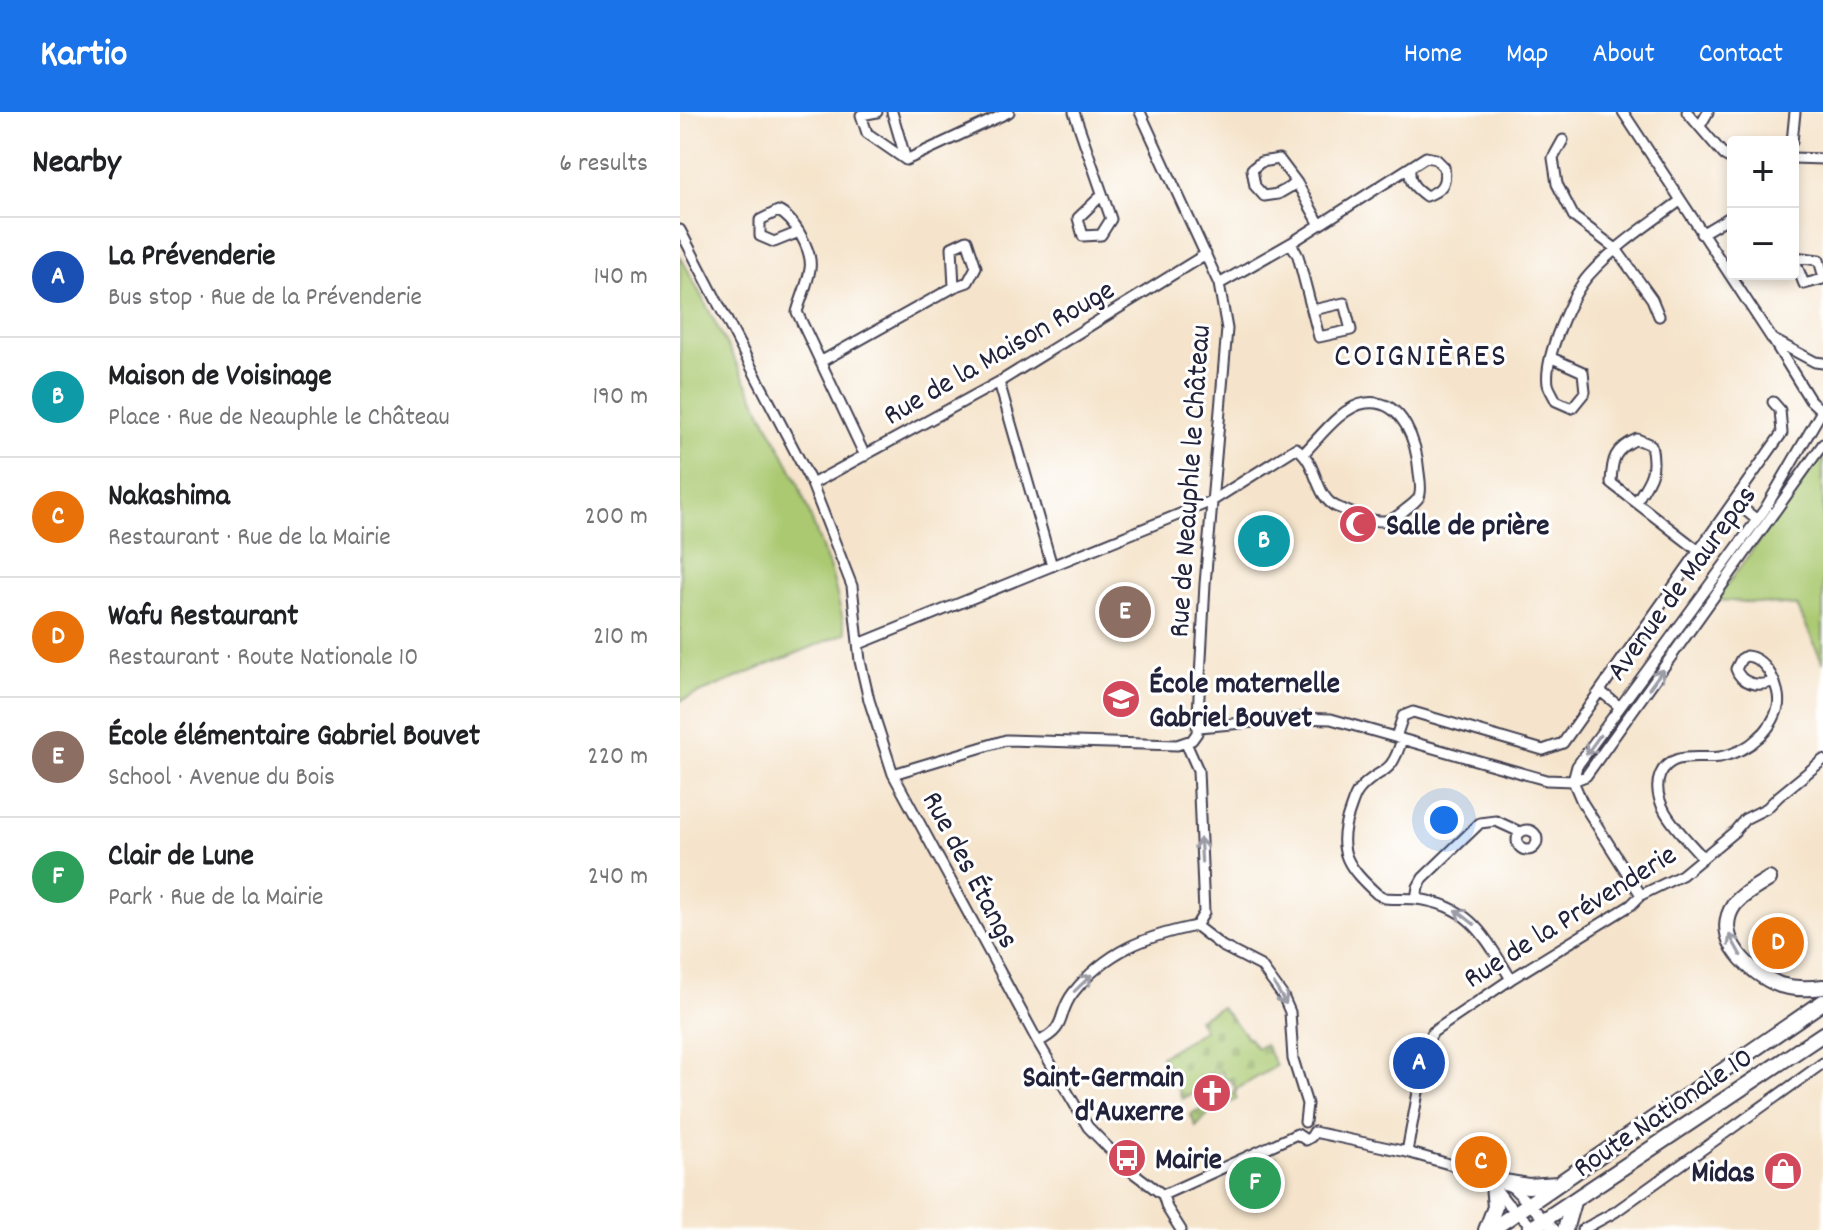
<!DOCTYPE html>
<html lang="en">
<head>
<meta charset="utf-8">
<style>
	:root { --surface:#fff; --page:#f2f2f2; --text:#202124; --muted:#757577; --line:#e0e0e0; --accent:#1a73e8 }
	body { margin:0; font-family:Dekko,sans-serif; background:var(--page); color:var(--text) }
	.controls { position:absolute; right:24px; top:24px; display:grid; overflow:hidden; border-radius:8px; box-shadow:0 4px 12px #0003 }
	.controls button { width:72px; height:72px; display:grid; place-items:center; padding:0; border:0; border-bottom:2px solid var(--line); background:var(--surface); color:var(--text); font:40px sans-serif }
	.you { position:absolute; left:764px; top:708px; width:28px; height:28px; margin:-20px; border:6px solid #fff; border-radius:50%; background:#1a73e8; box-shadow:0 0 0 12px #1a73e833 }
	.badge { display:grid; place-items:center; width:52px; height:52px; border-radius:50%; background:var(--accent); color:#fff; font-size:26px; font-weight:700 }
	.pin { position:absolute; translate:-50% -50%; border:4px solid #fff; box-shadow:0 2px 8px #0006 }
	.list { margin:0; padding:0; list-style:none }
	h2 { display:flex; justify-content:space-between; align-items:center; height:104px; margin:0; padding:0 32px; font-size:34px }
	h2 small { font-size:26px; font-weight:400; color:var(--muted) }
	.list li { display:grid; grid-template-columns:52px 1fr auto; gap:24px; align-items:center; box-sizing:border-box; height:120px; padding:0 32px; border-top:2px solid var(--line) }
	.list b { display:block; font-size:30px; white-space:nowrap }
	.list p { margin:0; font-size:26px; white-space:nowrap; color:var(--muted) }
	.list em { font-size:26px; font-style:normal; color:var(--muted) }
	.map { position:relative; flex:none; width:1143px; height:1118px; overflow:hidden }
	header { display:flex; align-items:center; gap:48px; box-sizing:border-box; height:112px; padding:0 40px; background:var(--accent); color:#fff }
	header strong { font-size:38px }
	nav { display:flex; gap:44px; margin-inline-start:auto; font-size:28px }
	main { display:flex }
	aside { flex:1; background:var(--surface) }
	.map>svg:first-child { display:block }
</style>
</head>
<body>
<header>
<strong>Kartio</strong>
<nav><a>Home</a><a>Map</a><a>About</a><a>Contact</a></nav>
</header>
<main>
<aside>
<h2>Nearby<small>6 results</small></h2>
<ul class="list">
<li><span class="badge" style="background:#1a4fb4">A</span><div><b>La Prévenderie</b><p>Bus stop · Rue de la Prévenderie</p></div><em>140 m</em></li>
<li><span class="badge" style="background:#0f9aa8">B</span><div><b>Maison de Voisinage</b><p>Place · Rue de Neauphle le Château</p></div><em>190 m</em></li>
<li><span class="badge" style="background:#e8710a">C</span><div><b>Nakashima</b><p>Restaurant · Rue de la Mairie</p></div><em>200 m</em></li>
<li><span class="badge" style="background:#e8710a">D</span><div><b>Wafu Restaurant</b><p>Restaurant · Route Nationale 10</p></div><em>210 m</em></li>
<li><span class="badge" style="background:#8d6e63">E</span><div><b>École élémentaire Gabriel Bouvet</b><p>School · Avenue du Bois</p></div><em>220 m</em></li>
<li><span class="badge" style="background:#2e9e5b">F</span><div><b>Clair de Lune</b><p>Park · Rue de la Mairie</p></div><em>240 m</em></li>
</ul>
</aside>
<div class="map">
<svg width="1143" height="1118" viewBox="0 0 1143 1118">
	<defs>
		<pattern id="cemetery-stones" width="16" height="16" patternUnits="userSpaceOnUse" patternTransform="scale(2)"><rect width="16" height="16" fill="#aac971"/><path d="M2 7V4a2 2 0 0 1 4 0v3zM10 15v-3a2 2 0 0 1 4 0v3z" fill="#92ac63"/></pattern>
	</defs>
	<rect width="100%" height="100%" fill="#fff"/>
	<filter id="ink" filterUnits="userSpaceOnUse"><feTurbulence type="fractalNoise" baseFrequency=".0125" numOctaves="2"/><feDisplacementMap in="SourceGraphic" scale="16" xChannelSelector="R" yChannelSelector="G"/><feConvolveMatrix kernelMatrix="1 2 1 2 8 2 1 2 1" color-interpolation-filters="sRGB"/></filter>
	<filter id="wash" filterUnits="userSpaceOnUse"><feTurbulence type="fractalNoise" baseFrequency=".006" numOctaves="4" result="noise"/><feDisplacementMap in="SourceGraphic" scale="32" xChannelSelector="R" yChannelSelector="G"/><feGaussianBlur stdDeviation="1.8" result="paint"/><feColorMatrix in="noise" values="0 0 0 0 0 0 0 0 0 0 0 0 0 0 0 0 0 1.4 0 .05"/><feComposite in="paint" operator="in"/></filter>
	<g filter="url(#wash)">
		<rect width="100%" height="100%" fill="#f5e4cb"/>
		<path fill="#aac971" stroke="#667656" stroke-width="2" d="M0,143L117,368L152,463L166,521L0,589Z
			M1143,341V551L1117,494L1036,488Z
			M596,1045L587,1089L576,1096L565,1083L555,1059L563,1060Z"/>
		<path fill="url(#cemetery-stones)" stroke="#667656" stroke-width="2" d="M541,895L577,936L585,932L596,954L557,977L555,982L557,987L526,1004L516,1015L511,1003L514,1000L553,981L555,976L551,968L544,967L542,959L534,964L532,961L520,967L522,977L502,987L494,966L481,944L524,918L518,907Z"/>
	</g>
	<g filter="url(#ink)">
		<g fill="none" stroke-linecap="round" stroke-linejoin="round">
			<defs>
				<path id="street" d="M197,0L181,3L187,21L226,48
					M212,0L226,48
					M394,0L431,107L421,123L403,124L398,106L422,83
					M943,0L1092,227L1135,250L1143,251
					M1007,0L1044,43L1053,48
					M1020,14L1028,0
					M883,28L873,46L877,72L894,105L936,137L972,187L979,204
					M1112,30L1115,0
					M1113,46L1143,47
					M226,48L329,0
					M617,71L598,82L584,84L575,74L572,57L581,50L599,47L617,71L639,111
					M0,118L132,372L172,474L180,549L189,588L213,662L358,930L408,1015L451,1059L483,1083L487,1096L501,1118
					M119,120L94,130L80,124V108L98,99C114,106 133,139 130,157C128,171 121,186 117,200L185,344
					M1021,122L1053,103
					M611,131L618,144L639,225L671,218L664,191L633,198
					M1113,144L1124,172L1143,167
					M1114,145L1139,148L1143,162
					M539,172L611,131L746,45L756,47L764,55C767,72 761,79 746,84C735,76 729,71 730,57
					M1093,228L1130,288L1143,300
					M872,246L903,260L905,280L892,296L876,289C874,284 869,277 868,272C864,246 891,183 909,163C935,134 969,112 1000,89
					M142,249L274,175L288,170L296,155L287,128L272,135L274,175
					M319,270L372,454
					M132,372L319,270L526,142
					M1054,389L1077,408
					M956,390C970,368 977,360 971,333L957,327C934,337 932,347 931,371L1019,439
					M179,532L532,389L616,336C638,349 634,385 657,395C670,400 690,410 704,409C713,408 719,403 725,398C730,394 736,390 739,385C742,379 740,368 739,361C737,333 724,286 686,291C662,294 640,325 624,341
					M920,579L940,595
					M519,615L617,606L651,607L866,668L893,669L906,664L1143,332
					M716,625L723,604L733,600L863,638L883,631L1102,321L1100,298L1093,290
					M722,627C710,668 701,653 679,678C674,684 672,693 669,701C655,740 669,756 697,782L705,786C715,787 726,786 736,787C791,793 805,825 831,867
					M506,631L518,658L524,801L516,814
					M213,662L326,628L497,633L512,628L517,621L525,472L547,217L539,172L460,0
					M893,669L897,654L1085,397L1143,297
					M893,669L902,690L961,783
					M837 728a10 10 0 1 1 20 0a10 10 0 1 1-20 0Z
					M1023,746C1006,725 968,694 980,663C991,638 1019,648 1040,645C1054,642 1068,636 1078,626C1087,619 1095,607 1098,595C1102,577 1086,545 1066,544L1061,547L1056,557C1061,572 1078,575 1092,570
					M736,787L738,775L743,766L800,711L816,709L840,720
					M516,814L542,834L581,854L603,884L610,900L613,947L627,992L625,1010
					M358,930C389,915 376,903 393,881C426,839 466,824 516,814
					M634,1020L727,1040L814,1065L833,1076L875,1118
					M617,1022L626,1028L631,1025L634,1020
					M727,1040L747,931L753,920L831,867L951,793L961,783L1002,763L1054,720L1065,707L1087,696L1099,684L1143,648
					M813,1073L827,1091L855,1117
					M483,1083L617,1022
					M902,1118L935,1100L1143,951"/>
				<path id="primary" d="M1089,767C1078,774 1062,782 1054,793C1031,826 1071,862 1100,873C1114,877 1129,877 1143,875
					M824,1070L848,1074L878,1072
					M806,1118L815,1095L813,1073
					M811,1118L1143,890
					M849,1118L1143,922
					M885,1118L893,1090"/>
			</defs>
			<use href="#street" stroke="#423f51" stroke-width="13"/>
			<use href="#primary" stroke="#423f51" stroke-width="18"/>
			<use href="#street" stroke="#fff" stroke-width="9"/>
			<use href="#primary" stroke="#fff" stroke-width="14"/>
		</g>
		<defs><path id="oneway-shaft" d="M-6 0H5M1.5-3L5.5 0L1.5 3" fill="none" stroke-width="1.6" stroke-linecap="round" stroke-linejoin="round" transform="scale(2)"/></defs>
		<g stroke="#9c9ca7">
			<use href="#oneway-shaft" transform="translate(976 567) rotate(-54)"/>
			<use href="#oneway-shaft" transform="translate(913 633) rotate(126)"/>
			<use href="#oneway-shaft" transform="translate(521 738) rotate(-93)"/>
			<use href="#oneway-shaft" transform="translate(785 805) rotate(-142)"/>
			<use href="#oneway-shaft" transform="translate(1055 833) rotate(-119)"/>
			<use href="#oneway-shaft" transform="translate(403 871) rotate(-44)"/>
			<use href="#oneway-shaft" transform="translate(600 882) rotate(59)"/>
		</g>
	</g>
	<defs>
		<symbol id="mosque-disc" viewBox="-11 -11 22 22"><circle r="9.5" fill="#d1495b" stroke="#fff"/><path d="M3.5-4.9A6 6 0 1 0 3.5 4.9A5 5 0 1 1 3.5-4.9Z" fill="#fff"/></symbol>
		<symbol id="school-disc" viewBox="-11 -11 22 22"><circle r="9.5" fill="#d1495b" stroke="#fff"/><path d="M0-5L7-2L0 1L-7-2ZM-4 1L0 2.5L4 1V4Q0 6-4 4Z" fill="#fff"/></symbol>
		<symbol id="church-disc" viewBox="-11 -11 22 22"><circle r="9.5" fill="#d1495b" stroke="#fff"/><path d="M-1.2-6h2.4v3.5h3.3v2.4h-3.3V6h-2.4V-.1h-3.3v-2.4h3.3Z" fill="#fff"/></symbol>
		<symbol id="bus-disc" viewBox="-11 -11 22 22"><circle r="9.5" fill="#d1495b" stroke="#fff"/><path d="M-5-6H5V4H4V6H2V4H-2V6H-4V4H-5ZM-3.5-4V0h7V-4ZM-3.5 1.2v1.5H-2V1.2ZM2 1.2v1.5H3.5V1.2Z" fill="#fff"/></symbol>
		<symbol id="shop-disc" viewBox="-11 -11 22 22"><circle r="9.5" fill="#d1495b" stroke="#fff"/><path d="M-5-2.5h2.3a2.7 3.5 0 0 1 5.4 0H5L5.5 6h-11ZM-1.5-2.5h3a1.5 2.3 0 0 0-3 0Z" fill="#fff"/></symbol>
	</defs>
	<g fill-rule="evenodd">
		<use href="#mosque-disc" x="656" y="390" width="44" height="44"/>
		<use href="#school-disc" x="419" y="565" width="44" height="44"/>
		<use href="#church-disc" x="510" y="959" width="44" height="44"/>
		<use href="#bus-disc" x="425" y="1024" width="44" height="44"/>
		<use href="#shop-disc" x="1081" y="1037" width="44" height="44"/>
	</g>
	<g text-anchor="middle" stroke-width="6" stroke-linejoin="round" paint-order="stroke">
		<g font-size="30" fill="#22223b" stroke="#fff">
			<text transform="translate(318 239) rotate(-30)" y="10">Rue de la Maison Rouge</text>
			<text transform="translate(508 369) rotate(-86)" y="10">Rue de Neauphle le Château</text>
			<text transform="translate(1000 470) rotate(-54)" y="10">Avenue de Maurepas</text>
			<text transform="translate(292 757) rotate(62)" y="10">Rue des Étangs</text>
			<text transform="translate(889 803) rotate(-32)" y="10">Rue de la Prévenderie</text>
			<text transform="translate(982 999) rotate(-34)" y="10">Route Nationale 10</text>
		</g>
		<g font-size="30" font-weight="bold" fill="#22223b" stroke="#fff" text-anchor="start">
			<text x="706" y="422">Salle de prière</text>
			<text x="469" y="580">École maternelle<tspan x="469" dy="34">Gabriel Bouvet</tspan></text>
			<text x="504" y="974" text-anchor="end">Saint-Germain<tspan x="504" dy="34">d'Auxerre</tspan></text>
			<text x="475" y="1056">Mairie</text>
			<text x="1075" y="1069" text-anchor="end">Midas</text>
		</g>
		<g font-size="34" letter-spacing="2" fill="#22223b" stroke="#fff">
			<text x="741" y="253">COIGNIÈRES</text>
		</g>
	</g>
</svg>
<div class="controls">
<button>+</button>
<button>−</button>
</div>
<div class="you"></div>
<div class="pin badge" style="left:739px;top:951px;background:#1a4fb4">A</div>
<div class="pin badge" style="left:584px;top:429px;background:#0f9aa8">B</div>
<div class="pin badge" style="left:801px;top:1050px;background:#e8710a">C</div>
<div class="pin badge" style="left:1098px;top:831px;background:#e8710a">D</div>
<div class="pin badge" style="left:445px;top:500px;background:#8d6e63">E</div>
<div class="pin badge" style="left:575px;top:1071px;background:#2e9e5b">F</div>
</div>
</main>
</body>
</html>
